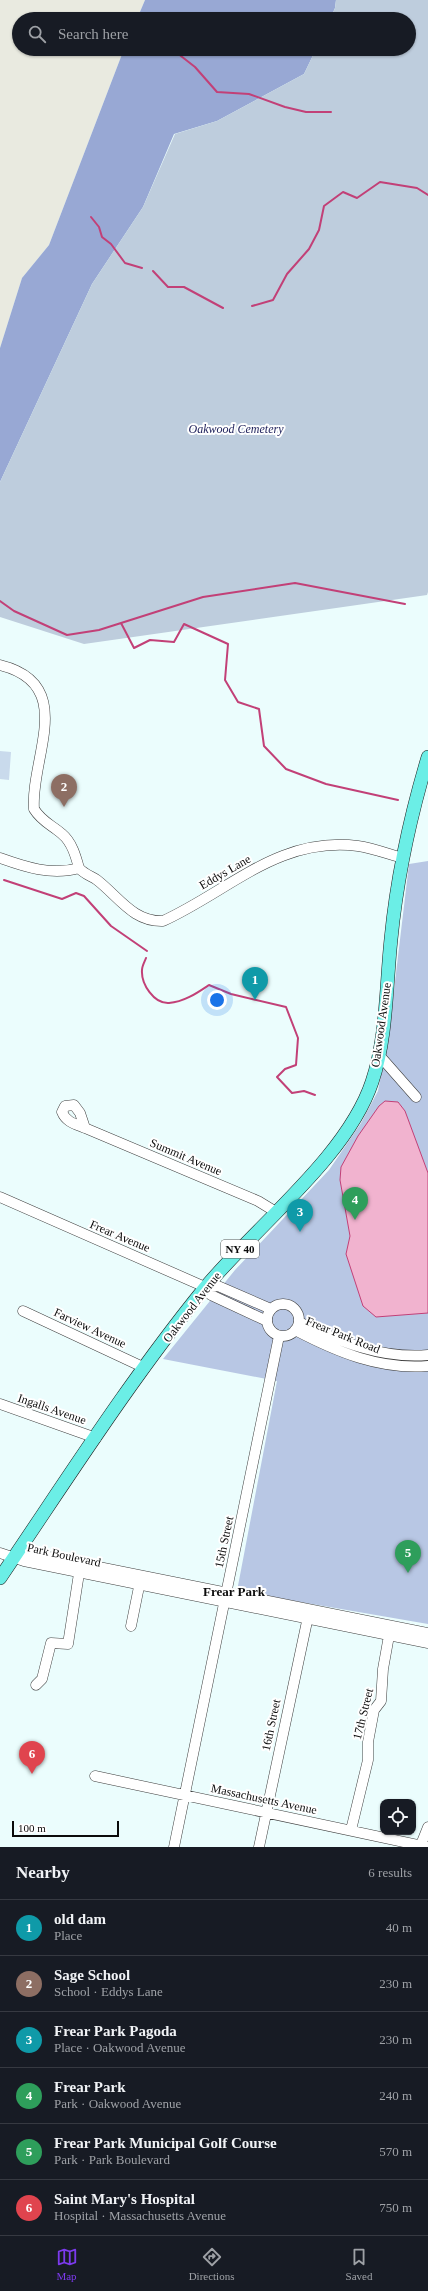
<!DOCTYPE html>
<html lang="en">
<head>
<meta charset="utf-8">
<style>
	:root { --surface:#171b24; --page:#242831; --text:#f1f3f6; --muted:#9ea1a6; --line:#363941; --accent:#7c3aed }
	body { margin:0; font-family:Georgia,serif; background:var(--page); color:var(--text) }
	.controls { position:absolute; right:12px; bottom:12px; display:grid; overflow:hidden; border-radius:8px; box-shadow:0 1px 3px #0004 }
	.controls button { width:36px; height:36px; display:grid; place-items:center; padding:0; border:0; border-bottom:1px solid var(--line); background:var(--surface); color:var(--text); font:20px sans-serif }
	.scale { position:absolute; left:12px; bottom:10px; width:107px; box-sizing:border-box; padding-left:4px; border:2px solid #0b0b0b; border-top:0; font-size:11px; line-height:14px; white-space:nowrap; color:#0b0b0b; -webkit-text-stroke:3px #fff; paint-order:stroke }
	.you { position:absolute; left:217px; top:1000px; width:14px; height:14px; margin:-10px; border:3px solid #fff; border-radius:50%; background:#1a73e8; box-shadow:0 0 0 6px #1a73e833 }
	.badge { display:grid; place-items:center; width:26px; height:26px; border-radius:50%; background:var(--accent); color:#fff; font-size:13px; font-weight:700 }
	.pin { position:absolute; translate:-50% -33px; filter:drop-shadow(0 1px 2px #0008) }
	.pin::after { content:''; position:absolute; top:21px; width:14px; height:12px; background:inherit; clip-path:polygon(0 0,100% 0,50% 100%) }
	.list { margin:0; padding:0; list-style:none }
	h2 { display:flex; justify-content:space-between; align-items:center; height:52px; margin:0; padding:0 16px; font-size:17px }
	h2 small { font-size:13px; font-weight:400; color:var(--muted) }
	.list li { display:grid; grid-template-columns:26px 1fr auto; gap:12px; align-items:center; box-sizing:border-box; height:56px; padding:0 16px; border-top:1px solid var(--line) }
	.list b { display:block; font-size:15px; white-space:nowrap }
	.list p { margin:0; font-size:13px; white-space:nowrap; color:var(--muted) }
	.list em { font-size:13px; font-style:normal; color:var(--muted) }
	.icon { flex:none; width:22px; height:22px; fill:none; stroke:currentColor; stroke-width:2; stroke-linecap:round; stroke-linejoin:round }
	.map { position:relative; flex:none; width:428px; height:1847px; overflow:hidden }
	.search { position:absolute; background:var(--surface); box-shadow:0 1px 3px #0004; left:12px; right:12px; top:12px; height:44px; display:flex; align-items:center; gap:10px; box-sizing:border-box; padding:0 14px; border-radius:22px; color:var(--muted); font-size:15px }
	.sheet { height:388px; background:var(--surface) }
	nav { display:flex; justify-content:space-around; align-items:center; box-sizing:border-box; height:56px; border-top:1px solid var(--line); background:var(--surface); font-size:11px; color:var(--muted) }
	nav a { display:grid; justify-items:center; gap:2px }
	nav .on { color:var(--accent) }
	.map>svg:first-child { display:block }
</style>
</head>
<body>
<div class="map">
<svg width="428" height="1847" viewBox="0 0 428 1847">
	<rect width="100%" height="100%" fill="#ebfdfd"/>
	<path fill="#e9eae0" d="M0,0H145L137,19H19V49H124L49,245L22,278L0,348Z"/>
	<path fill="#b8c7e4" d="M428,861V1624L237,1591L277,1381L163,1359L235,1270L329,1170L361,1123L378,1091L389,1032L409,864Z"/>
	<path fill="#98a8d4" d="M145,0H336L335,8L330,19H137Z
		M124,49H316L304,74L217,121L174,134L143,207L92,284L0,482V348L22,278L49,245Z"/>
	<path fill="#becddd" d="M336,0H428V592L427,595L84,644L0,617V482L92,284L143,207L175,134L217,121L304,74L316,49H409V19H330L335,8Z"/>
	<path fill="#c9daec" d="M0,751L11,752L9,780L0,779Z"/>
	<path fill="#f1b3cf" stroke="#c24077" d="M385,1101L398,1102L405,1111L428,1173V1313L376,1317L363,1306L346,1254L350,1236L340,1180L341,1167L358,1136L379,1106Z"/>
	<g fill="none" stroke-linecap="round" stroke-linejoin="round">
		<path stroke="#c24077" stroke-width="2" d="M172,49L195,67L217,92L249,94L285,107L306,112H331
			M91,217L99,227L102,237L111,244L125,263L142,268
			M153,271L168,287H184L223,308
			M252,306L273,300L287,274L309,249L319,230L324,206L343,192L357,198L380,182L417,188L428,195
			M0,601L14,611L67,635L99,630L203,597L295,583L405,604
			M121,623L134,648L150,640L174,642L184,624L228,644L225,680L238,702L259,709L264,746L286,769L326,784L398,800
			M4,880L62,899L76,893L84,896L111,926L147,951
			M146,958C145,961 142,966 142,970C141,984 154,1004 169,1003C184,1002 197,993 209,985L231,994L286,1007L298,1038L296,1065L285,1069L277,1077L292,1093L304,1091L315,1095"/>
		<defs>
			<path id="minor" d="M0,665C78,684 30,758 34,809C42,822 52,825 62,834C72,842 76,857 79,868C52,876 25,867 0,858
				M79,868C84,874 91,876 97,880C119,897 133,922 163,921C229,891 279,836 358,846C373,848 388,854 402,858
				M379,1055L416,1097
				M85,1128C75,1124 66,1122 62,1112L65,1106L74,1105L80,1113L85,1128L258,1201L276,1212
				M0,1197L205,1287
				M205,1287L211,1295L267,1321
				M205,1287L218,1286L271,1309
				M267 1320a16 16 0 1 1 32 0a16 16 0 1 1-32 0Z
				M23,1311L145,1368
				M299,1322C340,1342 382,1359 428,1355
				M295,1330C337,1352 380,1370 428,1366
				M0,1404L96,1438
				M0,1553L24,1561L428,1643
				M15,1556L29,1553L428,1633
				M131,1626L141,1577
				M36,1685L42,1679L51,1643L68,1644L80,1567
				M95,1776L427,1847
				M351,1830L368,1760V1742L374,1710L381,1701L383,1669L390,1630
				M174,1847L279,1336
				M259,1847L309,1612
				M420,1847L428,1827"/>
			<path id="major" d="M0,1578C66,1481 130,1380 204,1289C255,1227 347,1157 372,1082C387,1037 386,986 391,939C397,877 410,817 428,757"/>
		</defs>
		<use href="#minor" stroke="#3e3e3e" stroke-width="11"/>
		<use href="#major" stroke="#1c1c1c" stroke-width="14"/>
		<use href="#minor" stroke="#fff" stroke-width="10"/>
		<use href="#major" stroke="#6beee6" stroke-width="13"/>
	</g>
	<g text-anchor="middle" stroke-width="4" stroke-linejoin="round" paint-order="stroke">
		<rect fill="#fff" stroke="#545454" stroke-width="1" x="221" y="1240" width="38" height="18" rx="3"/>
		<g font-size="11" font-weight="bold" fill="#0b0b0b">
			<text x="240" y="1253">NY 40</text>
		</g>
		<g font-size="12" font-style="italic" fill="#21235d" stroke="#fff">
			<text x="236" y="433">Oakwood Cemetery</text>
		</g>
		<g font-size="12" fill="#0b0b0b" stroke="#fff">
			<text transform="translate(225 872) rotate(-30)" y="4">Eddys Lane</text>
			<text transform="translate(381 1025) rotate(-82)" y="4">Oakwood Avenue</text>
			<text transform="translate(186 1157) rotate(23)" y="4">Summit Avenue</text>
			<text transform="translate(120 1236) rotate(23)" y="4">Frear Avenue</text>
			<text transform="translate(192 1307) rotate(-52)" y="4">Oakwood Avenue</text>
			<text transform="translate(90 1328) rotate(25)" y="4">Farview Avenue</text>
			<text transform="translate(343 1335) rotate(22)" y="4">Frear Park Road</text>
			<text transform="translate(52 1409) rotate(19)" y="4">Ingalls Avenue</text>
			<text transform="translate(224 1542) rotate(-78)" y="4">15th Street</text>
			<text transform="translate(64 1555) rotate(12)" y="4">Park Boulevard</text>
			<text transform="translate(363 1714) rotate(-76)" y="4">17th Street</text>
			<text transform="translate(271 1725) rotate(-78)" y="4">16th Street</text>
			<text transform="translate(264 1799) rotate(12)" y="4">Massachusetts Avenue</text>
		</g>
		<g font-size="13" font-weight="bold" fill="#0b0b0b" stroke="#fff">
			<text x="234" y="1596">Frear Park</text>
		</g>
	</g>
</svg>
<div class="controls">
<button><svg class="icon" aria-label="locate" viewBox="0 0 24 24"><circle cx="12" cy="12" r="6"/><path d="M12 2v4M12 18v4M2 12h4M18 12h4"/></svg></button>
</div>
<div class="scale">100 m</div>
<div class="you"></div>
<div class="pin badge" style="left:255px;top:1000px;background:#0f9aa8">1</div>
<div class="pin badge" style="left:64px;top:807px;background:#8d6e63">2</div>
<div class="pin badge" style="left:300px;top:1232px;background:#0f9aa8">3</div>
<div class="pin badge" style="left:355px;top:1220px;background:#2e9e5b">4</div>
<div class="pin badge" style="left:408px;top:1573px;background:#2e9e5b">5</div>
<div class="pin badge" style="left:32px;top:1774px;background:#e0444e">6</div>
<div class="search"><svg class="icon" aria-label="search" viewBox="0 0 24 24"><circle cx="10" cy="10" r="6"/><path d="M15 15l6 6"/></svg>Search here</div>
</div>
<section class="sheet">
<h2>Nearby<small>6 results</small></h2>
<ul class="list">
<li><span class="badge" style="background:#0f9aa8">1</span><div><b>old dam</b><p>Place</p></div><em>40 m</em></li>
<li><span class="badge" style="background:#8d6e63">2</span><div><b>Sage School</b><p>School · Eddys Lane</p></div><em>230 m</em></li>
<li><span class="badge" style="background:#0f9aa8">3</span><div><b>Frear Park Pagoda</b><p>Place · Oakwood Avenue</p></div><em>230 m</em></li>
<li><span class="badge" style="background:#2e9e5b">4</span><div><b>Frear Park</b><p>Park · Oakwood Avenue</p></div><em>240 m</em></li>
<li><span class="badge" style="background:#2e9e5b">5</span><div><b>Frear Park Municipal Golf Course</b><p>Park · Park Boulevard</p></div><em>570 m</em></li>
<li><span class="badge" style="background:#e0444e">6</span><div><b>Saint Mary's Hospital</b><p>Hospital · Massachusetts Avenue</p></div><em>750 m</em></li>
</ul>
</section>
<nav>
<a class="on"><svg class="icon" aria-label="map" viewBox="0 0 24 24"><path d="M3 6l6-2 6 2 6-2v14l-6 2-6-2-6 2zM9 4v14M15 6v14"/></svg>Map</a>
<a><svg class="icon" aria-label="directions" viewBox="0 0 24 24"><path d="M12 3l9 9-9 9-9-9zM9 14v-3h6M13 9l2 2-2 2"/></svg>Directions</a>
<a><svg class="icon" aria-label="saved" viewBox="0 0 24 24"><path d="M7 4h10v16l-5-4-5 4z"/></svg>Saved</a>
</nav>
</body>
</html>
